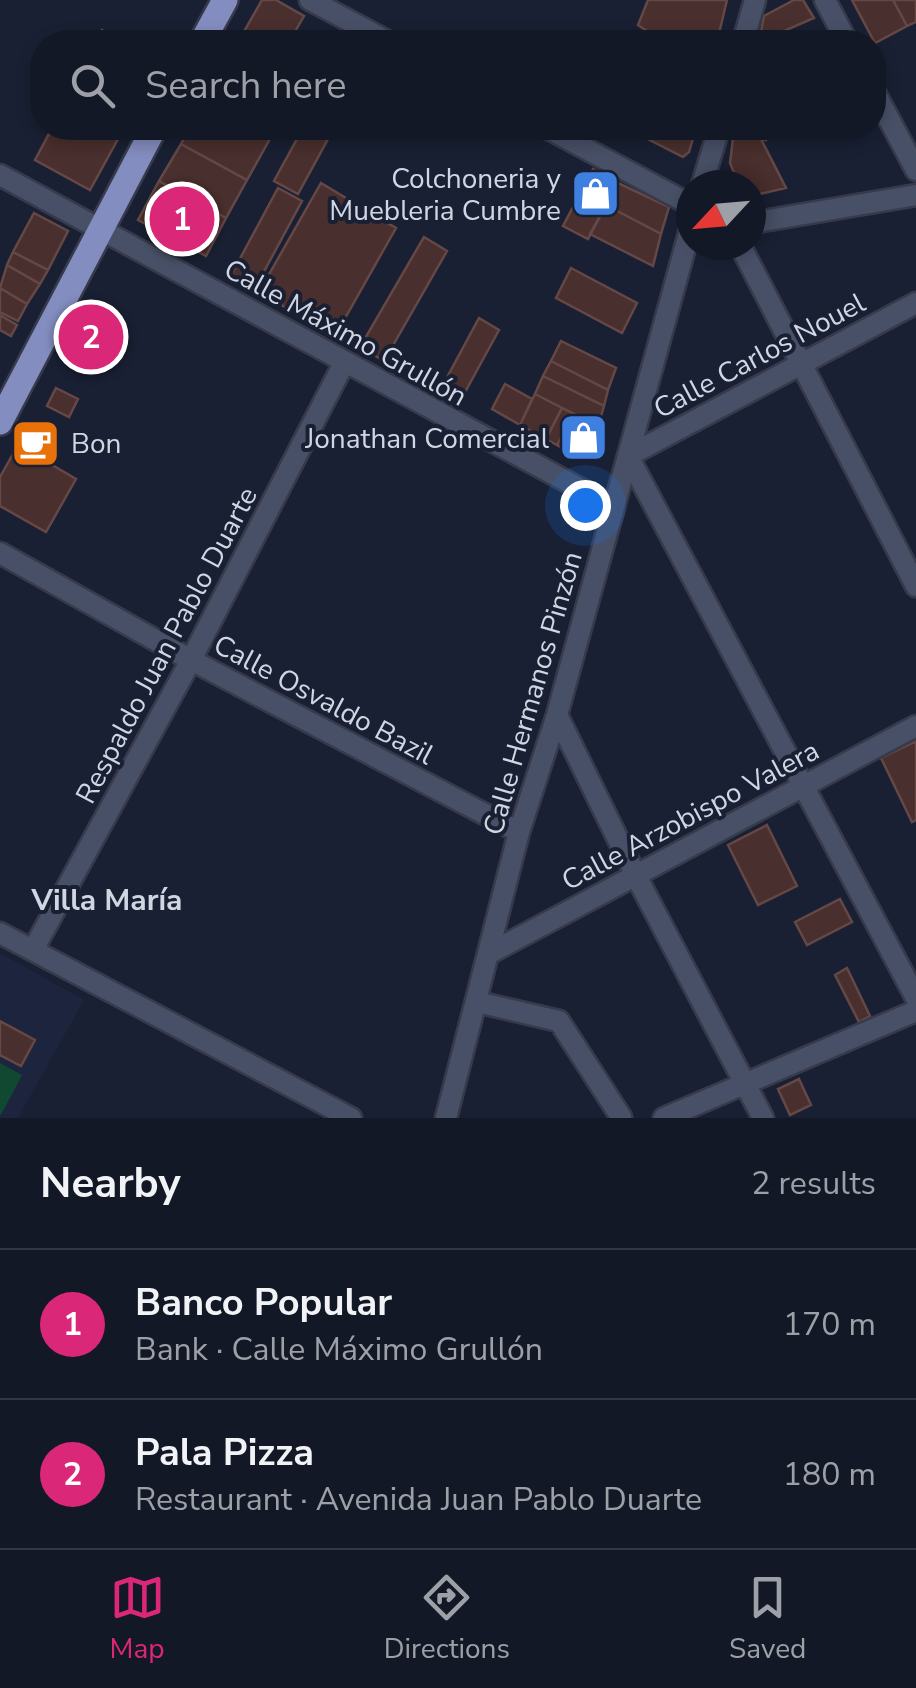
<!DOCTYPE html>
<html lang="en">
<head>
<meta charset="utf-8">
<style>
	:root { --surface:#131826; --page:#202532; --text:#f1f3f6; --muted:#9da0a7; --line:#323743; --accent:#db2777 }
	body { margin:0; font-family:"Nunito Sans",sans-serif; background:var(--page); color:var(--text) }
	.compass { position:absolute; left:676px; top:170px; width:90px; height:90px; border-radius:50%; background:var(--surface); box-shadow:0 5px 15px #0003; rotate:244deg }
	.you { position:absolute; left:585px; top:505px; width:35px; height:35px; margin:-25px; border:8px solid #fff; border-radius:50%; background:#1a73e8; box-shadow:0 0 0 15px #1a73e833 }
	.badge { display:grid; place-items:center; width:65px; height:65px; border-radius:50%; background:var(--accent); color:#fff; font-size:32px; font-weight:700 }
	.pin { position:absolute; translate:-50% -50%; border:5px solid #fff; box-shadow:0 2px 10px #0006 }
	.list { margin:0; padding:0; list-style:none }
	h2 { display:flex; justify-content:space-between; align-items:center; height:130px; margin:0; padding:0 40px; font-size:42px }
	h2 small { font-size:32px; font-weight:400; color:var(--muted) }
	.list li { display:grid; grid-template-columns:65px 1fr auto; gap:30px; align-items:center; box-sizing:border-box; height:150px; padding:0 40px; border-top:2px solid var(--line) }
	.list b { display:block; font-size:38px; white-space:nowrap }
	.list p { margin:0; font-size:32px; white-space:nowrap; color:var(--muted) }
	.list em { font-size:32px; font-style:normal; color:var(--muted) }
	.icon { flex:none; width:55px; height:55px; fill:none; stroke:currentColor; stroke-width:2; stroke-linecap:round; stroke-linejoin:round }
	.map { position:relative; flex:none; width:916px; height:1118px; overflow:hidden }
	.search { position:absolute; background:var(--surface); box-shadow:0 5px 15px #0003; left:30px; right:30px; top:30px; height:110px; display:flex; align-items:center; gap:25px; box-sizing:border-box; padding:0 35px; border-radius:40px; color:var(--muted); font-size:38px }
	.sheet { height:430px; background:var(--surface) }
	nav { display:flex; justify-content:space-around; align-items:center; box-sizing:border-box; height:140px; border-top:2px solid var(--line); background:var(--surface); font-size:28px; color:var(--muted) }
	nav a { display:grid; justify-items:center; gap:5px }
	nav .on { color:var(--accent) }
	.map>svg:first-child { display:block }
</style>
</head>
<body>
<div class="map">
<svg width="916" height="1118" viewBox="0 0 916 1118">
	<rect width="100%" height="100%" fill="#192033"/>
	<path fill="#1c243e" d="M0,953L84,1000L18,1118H0Z"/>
	<path fill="#104832" d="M0,1063L22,1075L1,1115L0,1114Z"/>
	<path fill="#492f2d" stroke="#654846" stroke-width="2.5" d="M262,0H276L304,16L289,42H238Z
		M648,0H727L717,42H655L657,38L638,25Z
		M794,0H803L814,18L759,42L764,16Z
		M852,0H893L907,26L875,43Z
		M893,0H916V22L907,26Z
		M102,30L126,42H96Z
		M52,128H124L90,190L35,160Z
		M190,128H276L247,180L181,144Z
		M303,128H334L298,194L274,181Z
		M626,128H696L689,152L683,157Z
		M735,128H768L766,140Z
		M734,130L761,139L786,188L751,196V185H739L730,163Z
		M181,144L247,180L226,218L159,181Z
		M593,169L618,183L588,239L563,226Z
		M159,181L226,218L206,256L138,220Z
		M321,183L396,228L335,336L259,292Z
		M618,183L669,207L661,234L606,205Z
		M278,188L302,201L253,292L229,279Z
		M606,205L661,234L653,266L590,234Z
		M34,213L68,231L48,270L13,252Z
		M424,237L447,251L384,361L360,347Z
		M13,252L48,270L40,284L7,265Z
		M7,265L40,284L27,304L0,288Z
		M571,268L637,303L622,333L556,298Z
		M0,288L27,304L18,321L0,312Z
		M0,315L17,325L11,336L0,330Z
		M479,318L499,330L464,394L444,383Z
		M84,324L106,337L98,351L76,337Z
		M561,341L616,368L608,390L551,361Z
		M551,361L608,390L604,406L543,376Z
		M543,376L604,406L598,426L535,394Z
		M505,384L532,399L520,425L492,409Z
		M56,388L78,399L69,417L47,406Z
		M535,394L562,408L546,439L520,425Z
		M562,408L574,414L557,445L546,439Z
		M574,414L583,419L566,450L557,445Z
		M583,419L598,426L591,451L583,457L566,450Z
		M27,431L50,442L44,455L21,443Z
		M18,445L76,479L46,532L0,506V477Z
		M916,741V820L912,822L881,758Z
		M767,825L797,886L758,905L728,845Z
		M840,899L852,922L807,945L795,922Z
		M847,968L870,1016L859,1022L835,975Z
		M0,1021L35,1040L21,1066L0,1055Z
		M799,1079L811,1105L790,1115L778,1089Z"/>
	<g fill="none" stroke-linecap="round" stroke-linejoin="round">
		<defs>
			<path id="minor" d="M310,0L389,42
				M825,0L847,42
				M743,42L755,0
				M874,91L916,170
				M547,128L691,205
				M0,175L614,507
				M702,185L719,128
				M751,223L916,195
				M740,245L916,586
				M916,303L628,456L916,998
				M0,553L191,660L519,832
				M557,715L635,874L763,1118
				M0,933L351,1118
				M33,950L191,660L344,363
				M490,953L916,726
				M477,1002L559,1021L621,1117
				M446,1118L519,832L557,715L691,226
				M664,1118L916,1011"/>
			<path id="major" d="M202,42L225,0
				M0,422L154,128"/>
		</defs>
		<use href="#minor" stroke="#363a4b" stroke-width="25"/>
		<use href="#major" stroke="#363a4b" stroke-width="30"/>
		<use href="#minor" stroke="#485067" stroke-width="20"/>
		<use href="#major" stroke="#838dbf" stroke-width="25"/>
	</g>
	<defs>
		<symbol id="shop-square" viewBox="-11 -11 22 22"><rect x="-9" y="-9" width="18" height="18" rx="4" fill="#3f7fe0" stroke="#192033"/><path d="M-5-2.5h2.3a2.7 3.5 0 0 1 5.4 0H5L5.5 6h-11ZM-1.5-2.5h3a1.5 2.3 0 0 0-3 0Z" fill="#fff"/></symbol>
		<symbol id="cafe-square" viewBox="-11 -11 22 22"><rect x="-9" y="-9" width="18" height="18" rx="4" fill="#e8710a" stroke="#192033"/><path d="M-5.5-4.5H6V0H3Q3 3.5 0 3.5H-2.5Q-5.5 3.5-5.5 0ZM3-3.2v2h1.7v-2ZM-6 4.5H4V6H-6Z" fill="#fff"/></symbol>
	</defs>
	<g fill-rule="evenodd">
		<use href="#shop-square" x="568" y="166" width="55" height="55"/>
		<use href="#shop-square" x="556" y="410" width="55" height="55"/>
		<use href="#cafe-square" x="8" y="416" width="55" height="55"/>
	</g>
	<g text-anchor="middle" stroke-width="8" stroke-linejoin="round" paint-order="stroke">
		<g font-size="28" fill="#d1d6e3" stroke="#192033" text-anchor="end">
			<text x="561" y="188">Colchoneria y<tspan x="561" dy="32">Muebleria Cumbre</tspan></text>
			<text x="549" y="448">Jonathan Comercial</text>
			<text x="71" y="453" text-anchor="start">Bon</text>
		</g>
		<g font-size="28" fill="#d1d6e3" stroke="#192033">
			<text transform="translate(346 332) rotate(29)" y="10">Calle Máximo Grullón</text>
			<text transform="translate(759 355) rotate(-28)" y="10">Calle Carlos Nouel</text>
			<text transform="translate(166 645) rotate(-62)" y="10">Respaldo Juan Pablo Duarte</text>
			<text transform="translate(532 693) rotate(-74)" y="10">Calle Hermanos Pinzón</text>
			<text transform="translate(324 699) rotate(28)" y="10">Calle Osvaldo Bazil</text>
			<text transform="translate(690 815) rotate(-28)" y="10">Calle Arzobispo Valera</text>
		</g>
		<g font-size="30" font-weight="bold" fill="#d1d6e3" stroke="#192033">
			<text x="107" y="910">Villa María</text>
		</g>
	</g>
</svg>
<svg class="compass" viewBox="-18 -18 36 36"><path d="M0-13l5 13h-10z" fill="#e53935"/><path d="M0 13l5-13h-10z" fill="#9da0a7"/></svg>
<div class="you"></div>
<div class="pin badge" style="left:182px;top:219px">1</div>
<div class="pin badge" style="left:91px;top:337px">2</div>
<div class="search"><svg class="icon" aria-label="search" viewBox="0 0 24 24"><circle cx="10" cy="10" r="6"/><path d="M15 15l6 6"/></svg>Search here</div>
</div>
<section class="sheet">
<h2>Nearby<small>2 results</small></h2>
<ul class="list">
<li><span class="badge">1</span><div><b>Banco Popular</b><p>Bank · Calle Máximo Grullón</p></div><em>170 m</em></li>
<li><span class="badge">2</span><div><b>Pala Pizza</b><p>Restaurant · Avenida Juan Pablo Duarte</p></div><em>180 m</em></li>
</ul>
</section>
<nav>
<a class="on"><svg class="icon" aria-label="map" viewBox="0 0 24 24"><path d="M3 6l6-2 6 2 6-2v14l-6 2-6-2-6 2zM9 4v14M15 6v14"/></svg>Map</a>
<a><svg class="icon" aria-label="directions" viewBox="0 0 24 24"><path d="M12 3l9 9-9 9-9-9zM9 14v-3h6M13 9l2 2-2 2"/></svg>Directions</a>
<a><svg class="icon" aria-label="saved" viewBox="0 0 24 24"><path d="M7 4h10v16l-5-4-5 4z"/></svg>Saved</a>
</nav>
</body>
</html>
